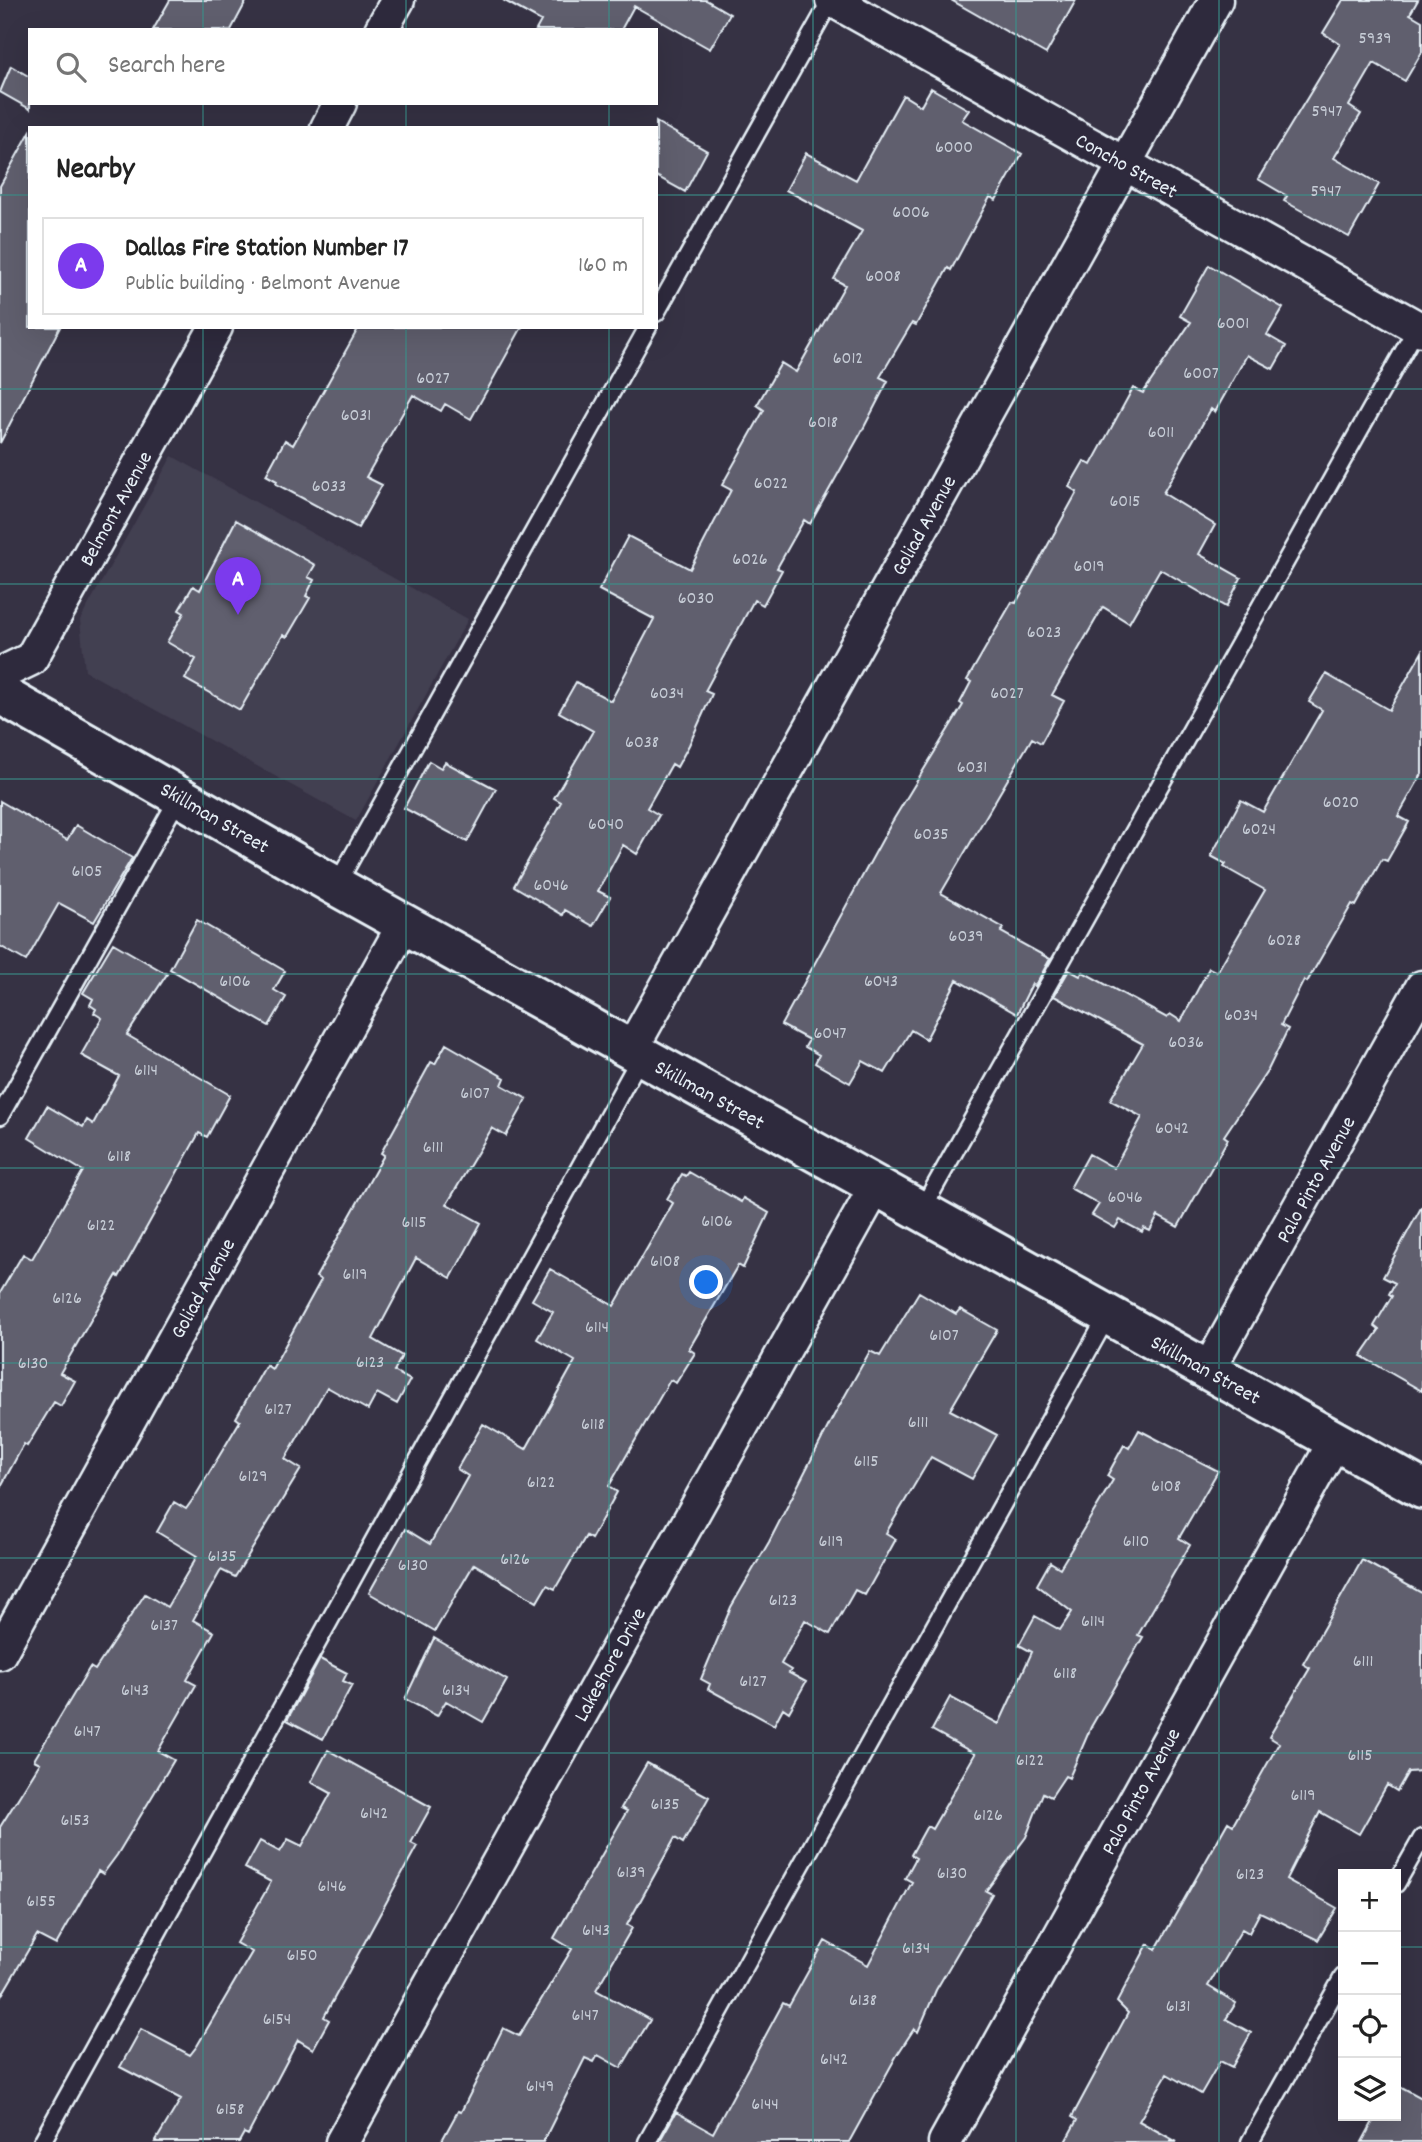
<!DOCTYPE html>
<html lang="en">
<head>
<meta charset="utf-8">
<style>
	:root { --surface:#fff; --page:#f2f2f2; --text:#222; --muted:#767676; --line:#e0e0e0; --accent:#7c3aed }
	body { margin:0; font-family:Dekko,sans-serif; background:var(--page); color:var(--text) }
	.controls { position:absolute; right:21px; bottom:21px; display:grid; overflow:hidden; border-radius:0px; box-shadow:0 7px 28px #0002 }
	.controls button { width:63px; height:63px; display:grid; place-items:center; padding:0; border:0; border-bottom:2px solid var(--line); background:var(--surface); color:var(--text); font:35px sans-serif }
	.you { position:absolute; left:707px; top:1283px; width:24px; height:24px; margin:-18px; border:5px solid #fff; border-radius:50%; background:#1a73e8; box-shadow:0 0 0 10px #1a73e833 }
	.badge { display:grid; place-items:center; width:46px; height:46px; border-radius:50%; background:var(--accent); color:#fff; font-size:23px; font-weight:700 }
	.pin { position:absolute; translate:-50% -58px; filter:drop-shadow(0 2px 4px #0008) }
	.pin::after { content:''; position:absolute; top:37px; width:24px; height:21px; background:inherit; clip-path:polygon(0 0,100% 0,50% 100%) }
	.list { margin:0; padding:0; list-style:none }
	h2 { display:flex; justify-content:space-between; align-items:center; height:91px; margin:0; padding:0 28px; font-size:30px }
	h2 small { font-size:23px; font-weight:400; color:var(--muted) }
	.list li { display:grid; grid-template-columns:46px 1fr auto; gap:21px; align-items:center; box-sizing:border-box; height:98px; margin:0 14px 14px; padding:0 14px; border:2px solid var(--line); border-radius:0px }
	.list b { display:block; font-size:26px; white-space:nowrap }
	.list p { margin:0; font-size:23px; white-space:nowrap; color:var(--muted) }
	.list em { font-size:23px; font-style:normal; color:var(--muted) }
	.icon { flex:none; width:38px; height:38px; fill:none; stroke:currentColor; stroke-width:2; stroke-linecap:round; stroke-linejoin:round }
	.map { position:relative; flex:none; width:1422px; height:2142px; overflow:hidden }
	.search { position:absolute; background:var(--surface); box-shadow:0 7px 28px #0002; left:28px; top:28px; width:630px; height:77px; display:flex; align-items:center; gap:18px; box-sizing:border-box; padding:0 24px; border-radius:0px; color:var(--muted); font-size:26px }
	.panel { position:absolute; background:var(--surface); box-shadow:0 7px 28px #0002; left:28px; top:126px; width:630px; height:203px; border-radius:0px }
	.map>svg:first-child { display:block }
</style>
</head>
<body>
<div class="map">
<svg width="1422" height="2142" viewBox="0 0 1422 2142">
	<rect width="100%" height="100%" fill="#363244"/>
	<filter id="ink" filterUnits="userSpaceOnUse"><feTurbulence type="fractalNoise" baseFrequency=".0143" numOctaves="2"/><feDisplacementMap in="SourceGraphic" scale="14" xChannelSelector="R" yChannelSelector="G"/><feConvolveMatrix kernelMatrix="1 2 1 2 8 2 1 2 1" color-interpolation-filters="sRGB"/></filter>
	<g filter="url(#ink)">
		<path fill="#433f51" d="M172,456L468,619L356,821L85,671L80,620Z"/>
		<path fill="#605e6e" stroke="#e8f1f8" stroke-width="2" d="M170,0H247L231,30H153Z
			M503,0H706L730,14L710,49L634,6L621,30H536L541,21Z
			M951,0H1076L1046,54Z
			M1343,0H1418L1410,14L1422,21V52L1405,81L1374,63L1349,106L1361,114L1334,158L1379,184L1349,237L1284,201L1287,196L1258,179L1340,44L1323,33Z
			M11,66L30,77V109L0,92Z
			M931,88L969,110L962,120L1022,154L996,200L990,197L951,270L948,268L916,325L912,323L880,377L888,381L861,433L810,524L804,520L777,568L782,570L763,605L754,600L705,691L712,694L689,745L677,767L672,764L647,808L659,815L637,854L623,845L598,891L610,897L593,926L565,910L563,915L514,886L561,802L554,798L593,731L559,712L576,682L611,701L654,619L599,590L628,536L690,569L731,490L722,485L764,410L757,405L781,363L796,372L845,285L834,279L862,231L786,190L806,153L856,180L903,95L921,106Z
			M656,122L707,151L685,192L656,176Z
			M30,132V327H60L0,443V186Z
			M1209,265L1283,308L1267,335L1286,346L1273,369L1247,355L1215,412L1211,409L1163,493L1215,525L1199,554L1241,578L1226,607L1160,569L1129,623L1103,607L1052,695L1064,701L1041,743L1032,738L941,893L1004,928L1001,932L1050,959L1035,986L1032,984L1017,1014L957,980L926,1039L911,1030L885,1073L863,1061L850,1083L815,1063L819,1055L805,1047L809,1040L781,1025L892,822L963,705L960,703L971,682L967,680L1012,602L1016,603L1077,492L1069,487L1084,461L1091,465L1133,388L1143,393L1191,322L1180,316Z
			M359,327H522L471,419L445,404L441,411L413,395L366,477L382,485L358,528L276,484L277,481L266,475L285,440L293,445Z
			M236,520L315,565L308,577L314,580L306,596L310,598L287,637L283,635L240,710L185,679L196,659L167,642L184,613L179,610L193,586L200,590Z
			M1422,652V774L1398,816L1409,822L1387,861L1382,859L1356,906L1352,904L1307,982L1304,980L1281,1025L1288,1029L1268,1070L1224,1136L1228,1139L1178,1227L1158,1216L1150,1231L1144,1228L1142,1232L1120,1220L1115,1228L1092,1215L1099,1204L1070,1188L1089,1154L1114,1168L1142,1117L1110,1100L1143,1044L1054,996L1069,970L1080,976L1083,972L1167,1018L1170,1014L1181,1021L1209,968L1217,972L1265,890L1224,867L1226,864L1211,856L1241,800L1263,812L1322,710L1309,702L1326,674L1389,710Z
			M429,761L441,768L445,762L496,789L467,842L404,808Z
			M0,801L67,840L76,825L132,858L94,922L59,903L26,961L0,946Z
			M197,920L285,971L274,990L286,997L269,1026L170,969Z
			M113,943L167,974L127,1035L230,1095L207,1137L199,1133L119,1277L117,1275L60,1373L75,1381L61,1406L54,1402L27,1446L24,1444L0,1488V1293L23,1254L32,1259L83,1171L29,1138L47,1106L83,1127L87,1120L93,1124L119,1076L81,1055L102,1018L94,1013L96,1009L90,1005L93,999L83,993Z
			M446,1044L505,1078L502,1085L527,1099L506,1136L492,1128L447,1204L481,1223L451,1278L416,1258L373,1339L402,1356L394,1371L410,1380L397,1404L377,1393L368,1410L327,1387L285,1459L301,1469L235,1577L221,1570L193,1620L214,1632L187,1680L196,1685L158,1751L174,1760L117,1855L103,1874L98,1871L56,1945L37,1935L0,1998V1827L40,1763L34,1760L90,1667L95,1670L145,1594L167,1607L197,1556L157,1532L174,1502L186,1509L196,1495L240,1421L236,1418L266,1365L272,1369L321,1280L316,1277L384,1155L381,1153L431,1062L435,1064Z
			M689,1172L741,1202L743,1198L769,1213L743,1268L738,1265L689,1349L695,1353L676,1383L670,1380L609,1486L617,1492L591,1539L586,1536L555,1589L547,1585L537,1602L474,1564L435,1631L369,1593L405,1529L430,1544L468,1476L457,1469L483,1424L526,1449L575,1361L537,1339L553,1312L532,1300L550,1269L614,1306L673,1203L667,1199L682,1174L686,1176Z
			M1422,1206V1391L1361,1356L1379,1330L1374,1326L1392,1296L1389,1294L1395,1283L1383,1277Z
			M919,1292L956,1314L960,1309L997,1330L950,1410L997,1435L972,1479L931,1457L886,1533L896,1539L865,1595L855,1590L830,1634L805,1620L781,1664L791,1670L789,1673L806,1682L789,1712L783,1708L774,1725L708,1689L710,1684L701,1679L731,1607L769,1542L833,1417L870,1351L880,1356Z
			M1139,1430L1218,1471L1179,1538L1190,1545L1138,1635L1143,1637L1091,1727L1069,1778L1065,1776L1051,1797L1043,1793L1026,1837L986,1891L992,1894L936,1990L918,2032L914,2029L897,2055L849,2142H659L676,2112L713,2133L783,2003L789,2006L825,1941L868,1965L912,1882L905,1878L916,1858L911,1855L927,1826L932,1829L975,1754L932,1730L950,1697L999,1724L1032,1652L1019,1645L1035,1616L1060,1630L1072,1612L1037,1585L1050,1562L1060,1568L1113,1480L1107,1476L1124,1445L1129,1448Z
			M1362,1560L1422,1593V1771L1408,1772L1397,1791L1387,1785L1359,1834L1320,1812L1286,1879L1337,1908L1318,1940L1260,1912L1249,1933L1242,1929L1208,1986L1236,2003L1226,2019L1251,2033L1232,2067L1220,2061L1201,2094L1167,2074L1139,2121L1177,2142H1065L1077,2120L1072,2117L1128,2013L1117,2002L1148,1944L1156,1949L1228,1822L1233,1825L1279,1743L1269,1737L1310,1668L1303,1664Z
			M434,1638L507,1680L483,1722L446,1701L437,1716L405,1699Z
			M320,1659L347,1673L343,1681L352,1685L323,1739L287,1720Z
			M328,1750L431,1807L411,1843L417,1846L324,2017L329,2020L313,2049L298,2040L248,2135L244,2133L239,2142H155L181,2099L120,2067L141,2029L190,2055L197,2046L252,1952L236,1943L271,1882L245,1868L260,1841L280,1852L288,1839L302,1846L331,1793L311,1782Z
			M647,1763L709,1797L683,1843L675,1838L627,1925L632,1928L596,1990L650,2020L621,2068L598,2055L594,2062L585,2058L543,2142H441L458,2111L461,2112L503,2028L519,2036L572,1949L554,1938L627,1811L621,1808Z
			M1396,2084L1422,2098V2142H1362L1376,2116H1396Z"/>
		<g fill="none" stroke-linecap="round" stroke-linejoin="round">
			<defs>
				<path id="service" d="M656,313L831,0
					M336,886L648,327
					M0,1116L179,797
					M921,1211L1419,324
					M1396,1884L1422,1838
					M42,2142L641,1056
					M647,2142L1108,1315
					M1250,2142L1343,1977"/>
				<path id="minor" d="M832,0L1422,330
					M381,30L398,0
					M327,128L340,103
					M0,674L31,659L216,327
					M631,1050L1216,0
					M1208,1370L1422,987
					M0,1653L404,924
					M342,2142L876,1186
					M945,2142L1335,1441"/>
				<path id="secondary" d="M0,694L336,886L1422,1489"/>
			</defs>
			<use href="#service" stroke="#e8f1f8" stroke-width="21"/>
			<use href="#minor" stroke="#e8f1f8" stroke-width="37"/>
			<use href="#secondary" stroke="#e8f1f8" stroke-width="44"/>
			<use href="#service" stroke="#2f2a3d" stroke-width="16"/>
			<use href="#minor" stroke="#2f2a3d" stroke-width="32"/>
			<use href="#secondary" stroke="#2f2a3d" stroke-width="38"/>
		</g>
	</g>
	<path fill="none" stroke="#3a8f8a" stroke-width="2" stroke-opacity="0.55" d="M203,0V30M406,0V30M609,0V30M813,0V2142M1016,0V2142M1219,0V2142M203,103V128M406,103V128M609,103V128M0,195H30M656,195H1422M203,327V2142M406,327V2142M609,327V2142M0,389H1422M0,584H1422M0,779H1422M0,974H1422M0,1168H1422M0,1363H1422M0,1558H1422M0,1753H1422M0,1947H1343M1396,1947H1422"/>
	<g text-anchor="middle" stroke-width="5" stroke-linejoin="round" paint-order="stroke">
		<g font-size="18" fill="#c6ccd6">
			<text x="1375" y="43">5939</text>
			<text x="1327" y="116">5947</text>
			<text x="954" y="152">6000</text>
			<text x="1326" y="196">5947</text>
			<text x="911" y="217">6006</text>
			<text x="883" y="281">6008</text>
			<text x="1233" y="328">6001</text>
			<text x="848" y="363">6012</text>
			<text x="1201" y="378">6007</text>
			<text x="433" y="383">6027</text>
			<text x="356" y="420">6031</text>
			<text x="823" y="427">6018</text>
			<text x="1161" y="437">6011</text>
			<text x="771" y="488">6022</text>
			<text x="329" y="491">6033</text>
			<text x="1125" y="506">6015</text>
			<text x="750" y="564">6026</text>
			<text x="1089" y="571">6019</text>
			<text x="696" y="603">6030</text>
			<text x="1044" y="637">6023</text>
			<text x="667" y="698">6034</text>
			<text x="1007" y="698">6027</text>
			<text x="642" y="747">6038</text>
			<text x="972" y="772">6031</text>
			<text x="1341" y="807">6020</text>
			<text x="606" y="829">6040</text>
			<text x="1259" y="834">6024</text>
			<text x="931" y="839">6035</text>
			<text x="87" y="876">6105</text>
			<text x="551" y="890">6046</text>
			<text x="966" y="941">6039</text>
			<text x="1284" y="945">6028</text>
			<text x="235" y="986">6106</text>
			<text x="881" y="986">6043</text>
			<text x="1241" y="1020">6034</text>
			<text x="830" y="1038">6047</text>
			<text x="1186" y="1047">6036</text>
			<text x="146" y="1075">6114</text>
			<text x="475" y="1098">6107</text>
			<text x="1172" y="1133">6042</text>
			<text x="433" y="1152">6111</text>
			<text x="119" y="1161">6118</text>
			<text x="1125" y="1202">6046</text>
			<text x="717" y="1226">6106</text>
			<text x="414" y="1227">6115</text>
			<text x="101" y="1230">6122</text>
			<text x="665" y="1266">6108</text>
			<text x="355" y="1279">6119</text>
			<text x="67" y="1303">6126</text>
			<text x="597" y="1332">6114</text>
			<text x="944" y="1340">6107</text>
			<text x="370" y="1367">6123</text>
			<text x="33" y="1368">6130</text>
			<text x="278" y="1414">6127</text>
			<text x="918" y="1427">6111</text>
			<text x="593" y="1429">6118</text>
			<text x="866" y="1466">6115</text>
			<text x="253" y="1481">6129</text>
			<text x="541" y="1487">6122</text>
			<text x="1166" y="1491">6108</text>
			<text x="831" y="1546">6119</text>
			<text x="1136" y="1546">6110</text>
			<text x="222" y="1561">6135</text>
			<text x="515" y="1564">6126</text>
			<text x="413" y="1570">6130</text>
			<text x="783" y="1605">6123</text>
			<text x="1093" y="1626">6114</text>
			<text x="164" y="1630">6137</text>
			<text x="1363" y="1666">6111</text>
			<text x="1065" y="1678">6118</text>
			<text x="753" y="1686">6127</text>
			<text x="135" y="1695">6143</text>
			<text x="456" y="1695">6134</text>
			<text x="87" y="1736">6147</text>
			<text x="1360" y="1760">6115</text>
			<text x="1030" y="1765">6122</text>
			<text x="1303" y="1800">6119</text>
			<text x="665" y="1809">6135</text>
			<text x="374" y="1818">6142</text>
			<text x="988" y="1820">6126</text>
			<text x="75" y="1825">6153</text>
			<text x="631" y="1877">6139</text>
			<text x="952" y="1878">6130</text>
			<text x="1250" y="1879">6123</text>
			<text x="332" y="1891">6146</text>
			<text x="41" y="1906">6155</text>
			<text x="596" y="1935">6143</text>
			<text x="916" y="1953">6134</text>
			<text x="302" y="1960">6150</text>
			<text x="863" y="2005">6138</text>
			<text x="1178" y="2011">6131</text>
			<text x="585" y="2020">6147</text>
			<text x="277" y="2024">6154</text>
			<text x="834" y="2064">6142</text>
			<text x="540" y="2091">6149</text>
			<text x="765" y="2109">6144</text>
			<text x="230" y="2114">6158</text>
		</g>
		<g font-size="21" fill="#e8f1f8" stroke="#2f2a3d">
			<text transform="translate(1127 165) rotate(29)" y="7">Concho Street</text>
			<text transform="translate(115 508) rotate(-61)" y="7">Belmont Avenue</text>
			<text transform="translate(923 525) rotate(-61)" y="7">Goliad Avenue</text>
			<text transform="translate(215 817) rotate(30)" y="7">Skillman Street</text>
			<text transform="translate(710 1094) rotate(29)" y="7">Skillman Street</text>
			<text transform="translate(1315 1179) rotate(-61)" y="7">Palo Pinto Avenue</text>
			<text transform="translate(202 1288) rotate(-61)" y="7">Goliad Avenue</text>
			<text transform="translate(1206 1369) rotate(29)" y="7">Skillman Street</text>
			<text transform="translate(609 1664) rotate(-61)" y="7">Lakeshore Drive</text>
			<text transform="translate(1140 1791) rotate(-61)" y="7">Palo Pinto Avenue</text>
		</g>
	</g>
</svg>
<div class="controls">
<button>+</button>
<button>−</button>
<button><svg class="icon" aria-label="locate" viewBox="0 0 24 24"><circle cx="12" cy="12" r="6"/><path d="M12 2v4M12 18v4M2 12h4M18 12h4"/></svg></button>
<button><svg class="icon" aria-label="layers" viewBox="0 0 24 24"><path d="M12 4l9 5-9 5-9-5zM3 14l9 5 9-5"/></svg></button>
</div>
<div class="you"></div>
<div class="pin badge" style="left:238px;top:615px">A</div>
<div class="search"><svg class="icon" aria-label="search" viewBox="0 0 24 24"><circle cx="10" cy="10" r="6"/><path d="M15 15l6 6"/></svg>Search here</div>
<section class="panel">
<h2>Nearby<small></small></h2>
<ul class="list">
<li><span class="badge">A</span><div><b>Dallas Fire Station Number 17</b><p>Public building · Belmont Avenue</p></div><em>160 m</em></li>
</ul>
</section>
</div>
</body>
</html>
